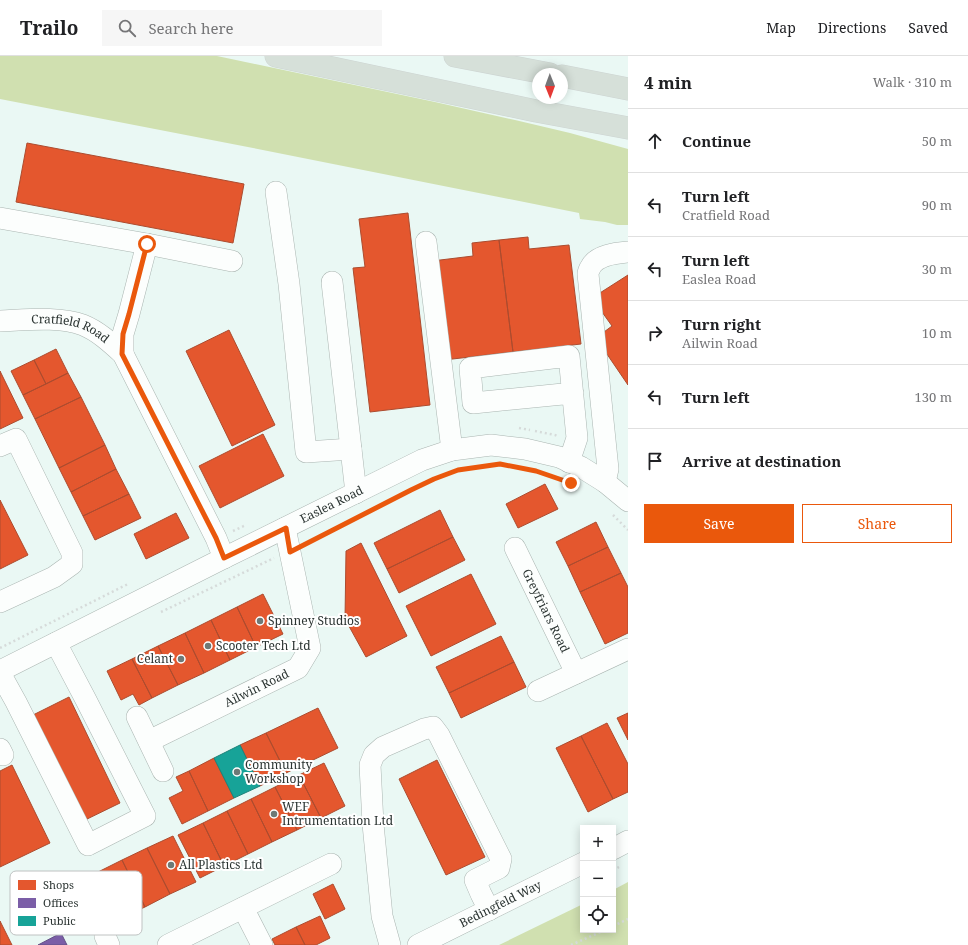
<!DOCTYPE html>
<html lang="en">
<head>
<meta charset="utf-8">
<style>
	:root { --surface:#fff; --page:#f6f6f6; --text:#202124; --muted:#757577; --line:#e0e0e0; --accent:#ea580c }
	body { margin:0; font-family:"Noto Serif",serif; background:var(--page); color:var(--text) }
	.controls { position:absolute; right:12px; bottom:12px; display:grid; overflow:hidden; border-radius:0px; box-shadow:0 2px 10px #0003 }
	.controls button { width:36px; height:36px; display:grid; place-items:center; padding:0; border:0; border-bottom:1px solid var(--line); background:var(--surface); color:var(--text); font:20px sans-serif }
	.compass { position:absolute; left:532px; top:12px; width:36px; height:36px; border-radius:50%; background:var(--surface); box-shadow:0 2px 10px #0003; rotate:179deg }
	.stop { position:absolute; width:12px; height:12px; margin:-9px; border:3px solid #ea580c; border-radius:50%; background:#fff }
	.stop.end { background:#ea580c; border-color:#fff; box-shadow:0 1px 4px #0008 }
	.list { margin:0; padding:0; list-style:none }
	h2 { display:flex; justify-content:space-between; align-items:center; height:52px; margin:0; padding:0 16px; font-size:17px }
	h2 small { font-size:13px; font-weight:400; color:var(--muted) }
	.list li { display:grid; grid-template-columns:26px 1fr auto; gap:12px; align-items:center; box-sizing:border-box; height:64px; padding:0 16px; border-top:1px solid var(--line) }
	.list b { display:block; font-size:15px; white-space:nowrap }
	.list p { margin:0; font-size:13px; white-space:nowrap; color:var(--muted) }
	.list em { font-size:13px; font-style:normal; color:var(--muted) }
	.actions { display:flex; gap:8px; padding:12px 16px }
	.actions a { flex:1; padding:9px 0; border:1px solid var(--accent); border-radius:0px; text-align:center; font-size:14px; color:var(--accent) }
	.actions .main { background:var(--accent); color:#fff }
	.icon { flex:none; width:22px; height:22px; fill:none; stroke:currentColor; stroke-width:2; stroke-linecap:round; stroke-linejoin:round }
	.map { position:relative; flex:none; width:628px; height:889px; overflow:hidden }
	header { display:flex; align-items:center; gap:24px; box-sizing:border-box; height:56px; padding:0 20px; background:var(--surface); border-bottom:1px solid var(--line) }
	header strong { font-size:19px }
	nav { display:flex; gap:22px; margin-inline-start:auto; font-size:14px }
	.search { width:280px; height:36px; background:var(--page); display:flex; align-items:center; gap:10px; box-sizing:border-box; padding:0 14px; border-radius:0px; color:var(--muted); font-size:15px }
	main { display:flex }
	aside { flex:1; background:var(--surface) }
	.map>svg:first-child { display:block }
</style>
</head>
<body>
<header>
<strong>Trailo</strong>
<div class="search"><svg class="icon" aria-label="search" viewBox="0 0 24 24"><circle cx="10" cy="10" r="6"/><path d="M15 15l6 6"/></svg>Search here</div>
<nav><a>Map</a><a>Directions</a><a>Saved</a></nav>
</header>
<main>
<div class="map">
<svg width="628" height="889" viewBox="0 0 628 889">
	<rect width="100%" height="100%" fill="#eaf8f4"/>
	<path fill="#d0e0b0" d="M0,0H217L435,46L515,64L570,77L628,93V169H617L605,166L580,163L579,157L253,92L0,43Z
		M628,826V889H499L583,848V874H613V834Z"/>
	<path fill="#e4572e" stroke="#ac4c2f" d="M27,87L244,128L233,187L16,146Z
		M408,157L430,349L370,356L353,212L365,211L359,163Z
		M528,181L529,193L569,189L581,288L513,296L499,184Z
		M499,184L513,296L444,304L432,205L473,200L472,187Z
		M628,219V329L596,282L612,270L592,242Z
		M229,274L275,369L232,390L186,295Z
		M56,293L68,317L46,328L34,304Z
		M34,304L46,328L23,339L11,315Z
		M0,315L23,362L0,373Z
		M68,317L81,341L35,363L23,339Z
		M81,341L105,389L59,412L35,363Z
		M263,378L284,420L220,452L199,410Z
		M105,389L116,413L71,436L59,412Z
		M116,413L129,438L83,460L71,436Z
		M545,428L558,453L518,472L506,448Z
		M129,438L141,462L95,484L83,460Z
		M0,444L28,499L0,513Z
		M440,454L453,481L387,513L374,487Z
		M176,457L189,482L146,503L134,478Z
		M596,466L608,491L568,510L556,486Z
		M453,481L465,504L399,537L387,513Z
		M361,487L407,580L366,601L345,563L346,495Z
		M608,491L621,517L580,536L568,510Z
		M621,517L628,531V577L605,588L580,536Z
		M471,518L496,568L431,600L406,550Z
		M263,538L283,578L256,591L237,551Z
		M237,551L256,591L230,604L211,564Z
		M211,564L230,604L204,617L185,577Z
		M185,577L204,617L178,629L158,590Z
		M501,580L514,606L449,637L436,611Z
		M158,590L178,629L152,642L132,603Z
		M132,603L152,642L139,649L133,638L121,644L107,615Z
		M514,606L526,631L461,662L449,637Z
		M69,641L120,747L83,765L31,660Z
		M318,652L338,692L286,717L266,677Z
		M628,657V684L617,662Z
		M607,667L628,708V736L613,743L581,680Z
		M266,677L286,717L260,730L240,689Z
		M581,680L613,743L588,756L556,692Z
		M214,702L234,742L208,755L189,715Z
		M437,704L485,801L446,819L399,723Z
		M324,707L345,750L321,762L299,719Z
		M12,709L50,787L0,811V715Z
		M189,715L208,755L182,768L169,742L183,735L176,721Z
		M299,719L321,762L297,774L275,731Z
		M275,731L297,774L272,786L251,743Z
		M251,743L272,786L248,798L227,755Z
		M227,755L248,798L224,810L203,767Z
		M203,767L224,810L200,822L178,779Z
		M173,780L196,826L170,838L147,792Z
		M147,792L170,838L145,851L122,804Z
		M122,804L145,851L119,863L96,817Z
		M333,828L345,853L325,863L313,838Z
		M320,860L330,882L316,889H305L296,871Z
		M0,865L12,889H0Z
		M296,871L305,889H275L272,883Z"/>
	<path fill="#7b5ea7" stroke="#635184" d="M61,877L67,889H38Z"/>
	<path fill="#17a398" stroke="#1d8279" d="M240,689L260,730L234,742L214,702Z"/>
	<g fill="none" stroke-linecap="round" stroke-linejoin="round">
		<defs>
			<g id="minor">
				<path d="M276,136L289,228L306,396L351,393"/>
				<path d="M0,162L147,188"/>
				<path d="M426,186L452,394"/>
				<path d="M332,226L356,437"/>
				<path id="s1" d="M0,265C26,264 59,260 83,269C98,275 111,287 123,298L216,482L224,502"/>
				<path d="M123,298V278L129,258L147,188L232,205"/>
				<path d="M0,390L16,383L72,497V508L54,521L0,546"/>
				<path d="M569,406L577,382L569,300L470,312L473,347L573,337"/>
				<path d="M605,426L608,413L588,218C588,216 589,214 590,212C596,199 616,197 628,196"/>
				<path id="s2" d="M515,492L576,617"/>
				<path id="s3" d="M0,615L224,502L422,404L452,394L491,389L525,393L559,401L581,411L605,426L628,445"/>
				<path d="M0,617L16,646L88,789L145,760L86,644L56,587"/>
				<path d="M538,635L628,593"/>
				<path d="M137,661L163,715"/>
				<path id="s4" d="M149,685L298,612L310,592L285,472"/>
				<path d="M0,693L3,699"/>
				<path d="M613,793L628,785"/>
				<path d="M243,852L262,889"/>
				<path d="M105,880L109,889"/>
				<path d="M168,889L331,808"/>
				<path d="M390,889L382,860L373,768L370,709L374,699L383,691L424,673L433,671L439,679L501,803L499,812L475,824L481,838L489,854"/>
				<path id="s5" d="M418,889L583,807"/>
			</g>
			<path id="highway" d="M276,0L536,55L628,72
				M455,0L550,18
				M562,20L628,33"/>
		</defs>
		<use href="#minor" stroke="#aab5b1" stroke-width="22"/>
		<use href="#highway" stroke="#cdd4d2" stroke-width="23"/>
		<path stroke="#d6dbda" stroke-width="2.5" stroke-dasharray="2 3" stroke-linecap="butt" d="M519,372L530,374
			M535,375L555,379L559,381
			M547,419L558,422
			M613,459L628,474
			M233,475L246,469
			M306,488L411,434L434,423L458,414L494,409
			M161,556L274,502
			M0,592L128,528
			M613,814L619,811
			M613,870L628,863
			M571,889L605,874"/>
		<use href="#minor" stroke="#fcfefd" stroke-width="21"/>
		<use href="#highway" stroke="#d6e0d9" stroke-width="22"/>
	</g>
	<g fill="none" stroke-linecap="round" stroke-linejoin="round">
		<path stroke="#ea580c" stroke-width="5" d="M147,188L129,258L123,278L122,298L216,482L224,502L286,472L290,496L411,434L434,423L458,414L500,408L536,415L571,427"/>
	</g>
	<g fill="#6e7976" stroke="#fff" stroke-width="1.5">
		<circle cx="260" cy="565" r="4"/>
		<circle cx="208" cy="590" r="4"/>
		<circle cx="181" cy="603" r="4"/>
		<circle cx="237" cy="716" r="4"/>
		<circle cx="274" cy="758" r="4"/>
		<circle cx="171" cy="809" r="4"/>
	</g>
	<g text-anchor="middle" stroke-width="4" stroke-linejoin="round" paint-order="stroke">
		<g font-size="12" fill="#2b3432" stroke="#fff">
			<text dy="4" stroke="none"><textPath href="#s1" startOffset="72">Cratfield Road</textPath></text>
			<text dy="4" stroke="none"><textPath href="#s3" startOffset="371">Easlea Road</textPath></text>
			<text dy="4" stroke="none"><textPath href="#s2" startOffset="70">Greyfriars Road</textPath></text>
			<text dy="4" stroke="none"><textPath href="#s4" startOffset="120">Ailwin Road</textPath></text>
			<text dy="4" stroke="none"><textPath href="#s5" startOffset="92">Bedingfeld Way</textPath></text>
		</g>
		<g font-size="12" fill="#2b3432" stroke="#fff" text-anchor="start">
			<text x="268" y="569">Spinney Studios</text>
			<text x="216" y="594">Scooter Tech Ltd</text>
			<text x="173" y="607" text-anchor="end">Celant</text>
			<text x="245" y="713">Community<tspan x="245" dy="14">Workshop</tspan></text>
			<text x="282" y="755">WEF<tspan x="282" dy="14">Intrumentation Ltd</tspan></text>
			<text x="179" y="813">All Plastics Ltd</text>
		</g>
	</g>
	<rect x="10" y="815" width="132" height="64" rx="6" fill="#fff" stroke="#bfc2c2" stroke-width="1"/>
	<rect x="18" y="824" width="18" height="10" fill="#e4572e"/>
	<rect x="18" y="842" width="18" height="10" fill="#7b5ea7"/>
	<rect x="18" y="860" width="18" height="10" fill="#17a398"/>
	<g font-size="11" fill="#2b3432">
		<text x="43" y="833">Shops</text>
		<text x="43" y="851">Offices</text>
		<text x="43" y="869">Public</text>
	</g>
</svg>
<div class="controls">
<button>+</button>
<button>−</button>
<button><svg class="icon" aria-label="locate" viewBox="0 0 24 24"><circle cx="12" cy="12" r="6"/><path d="M12 2v4M12 18v4M2 12h4M18 12h4"/></svg></button>
</div>
<svg class="compass" viewBox="-18 -18 36 36"><path d="M0-13l5 13h-10z" fill="#e53935"/><path d="M0 13l5-13h-10z" fill="#757577"/></svg>
<div class="stop" style="left:147px;top:188px"></div>
<div class="stop end" style="left:571px;top:427px"></div>
</div>
<aside>
<h2>4 min<small>Walk · 310 m</small></h2>
<ul class="list">
<li><svg class="icon" aria-label="ahead" viewBox="0 0 24 24"><path d="M12 20V5M6 11l6-6 6 6"/></svg><div><b>Continue</b></div><em>50 m</em></li>
<li><svg class="icon" aria-label="left" viewBox="0 0 24 24"><path d="M17 20v-9H6M10 6l-5 5 5 5"/></svg><div><b>Turn left</b><p>Cratfield Road</p></div><em>90 m</em></li>
<li><svg class="icon" aria-label="left" viewBox="0 0 24 24"><path d="M17 20v-9H6M10 6l-5 5 5 5"/></svg><div><b>Turn left</b><p>Easlea Road</p></div><em>30 m</em></li>
<li><svg class="icon" aria-label="right" viewBox="0 0 24 24"><path d="M7 20v-9h11M14 6l5 5-5 5"/></svg><div><b>Turn right</b><p>Ailwin Road</p></div><em>10 m</em></li>
<li><svg class="icon" aria-label="left" viewBox="0 0 24 24"><path d="M17 20v-9H6M10 6l-5 5 5 5"/></svg><div><b>Turn left</b></div><em>130 m</em></li>
<li><svg class="icon" aria-label="arrive" viewBox="0 0 24 24"><path d="M6 21V4h12l-3 4 3 4H6"/></svg><div><b>Arrive at destination</b></div></li>
</ul>
<div class="actions"><a class="main">Save</a><a>Share</a></div>
</aside>
</main>
</body>
</html>
